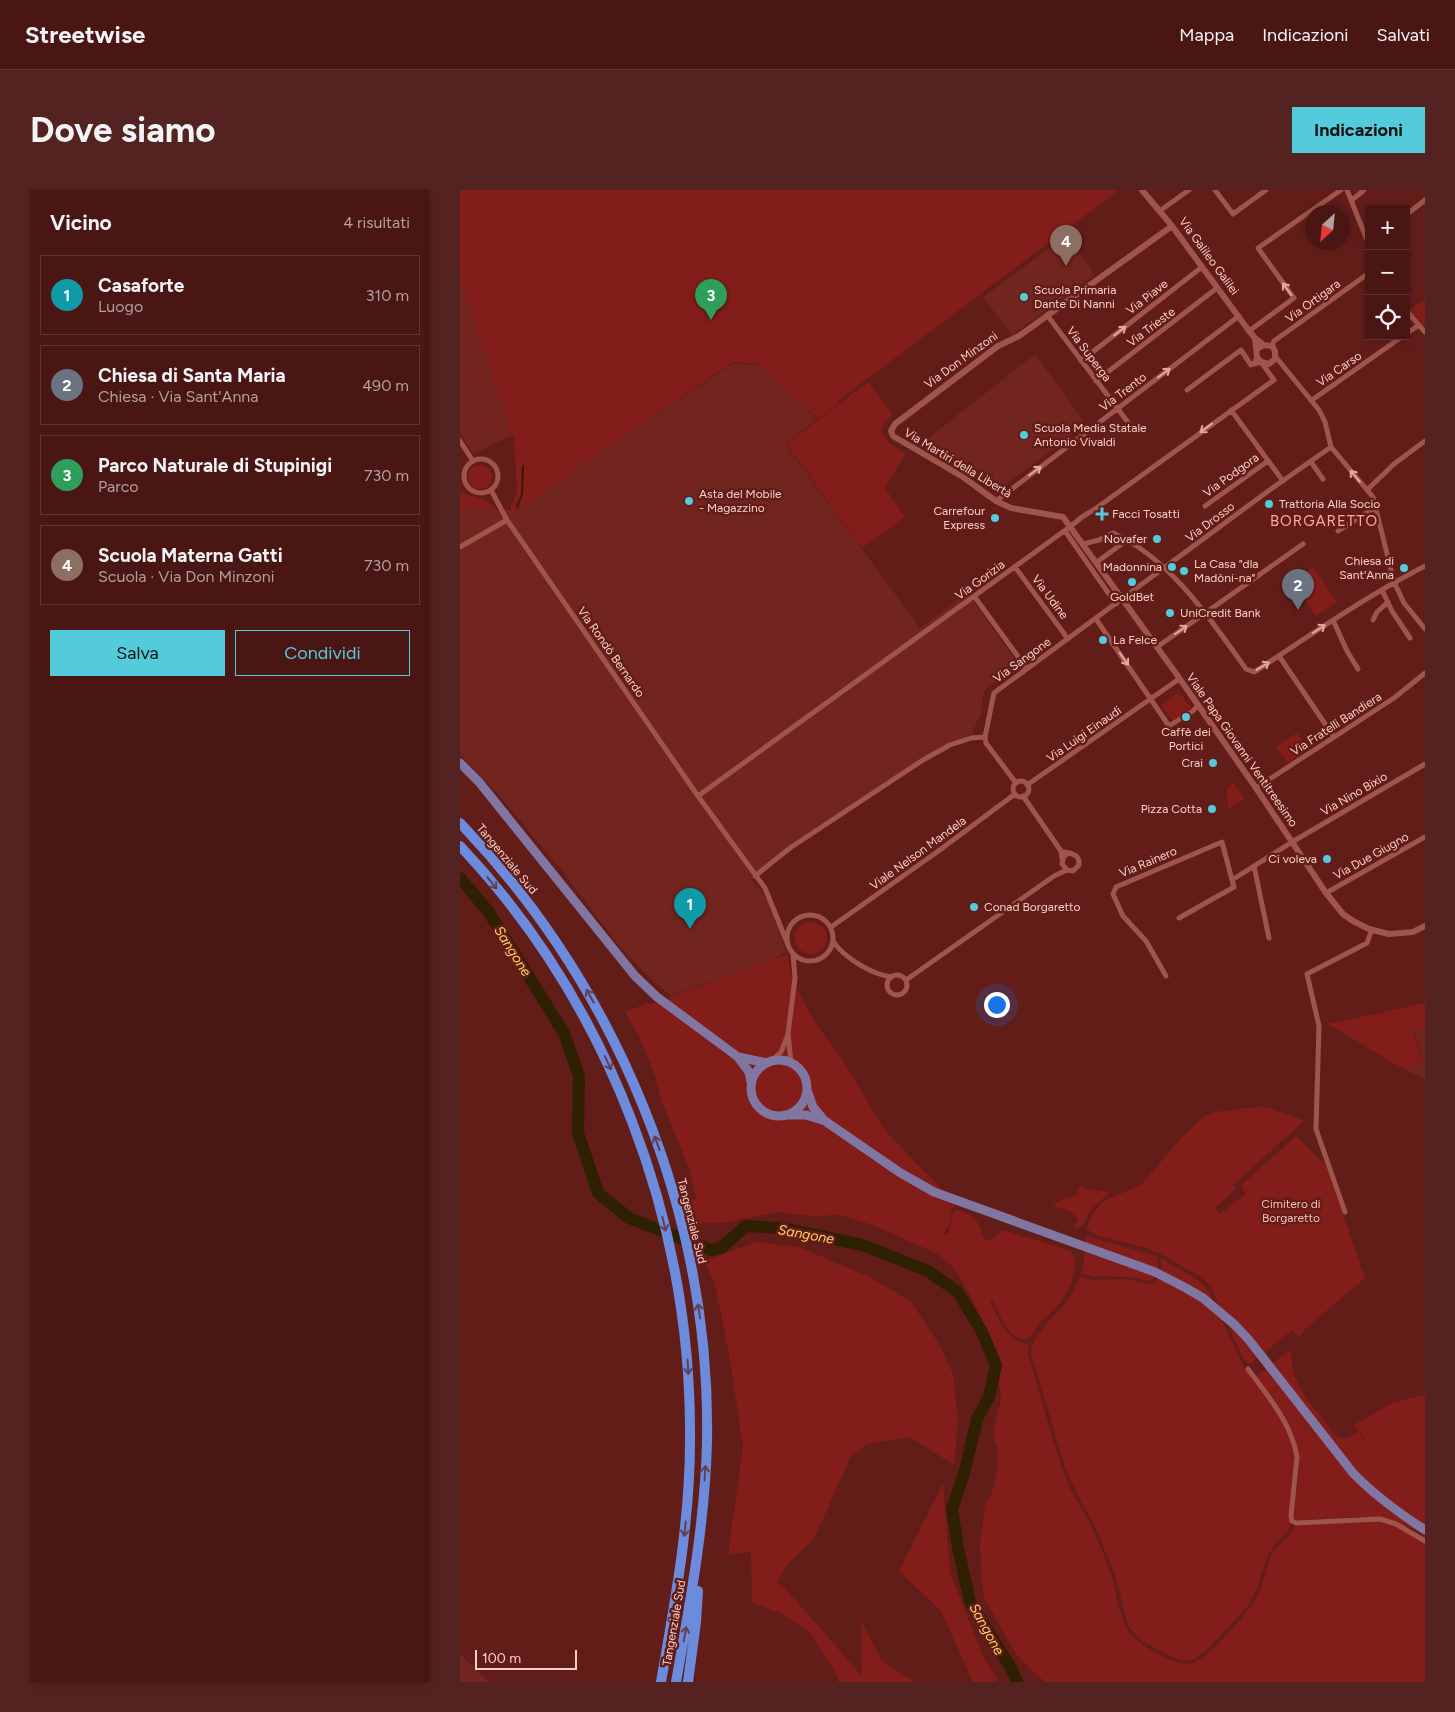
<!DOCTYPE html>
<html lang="it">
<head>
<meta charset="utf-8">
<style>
	:root { --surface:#4a1613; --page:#542321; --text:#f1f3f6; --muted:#b29fa0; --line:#613533; --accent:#53cbdb }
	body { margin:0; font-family:Figtree,sans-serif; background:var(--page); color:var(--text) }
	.controls { position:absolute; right:15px; top:15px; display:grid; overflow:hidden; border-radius:0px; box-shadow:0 2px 8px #0003 }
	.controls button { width:45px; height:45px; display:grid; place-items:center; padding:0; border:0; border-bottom:1px solid var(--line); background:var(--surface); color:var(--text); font:25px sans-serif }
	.compass { position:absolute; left:845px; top:15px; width:45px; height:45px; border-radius:50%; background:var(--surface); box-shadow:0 2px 8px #0003; rotate:207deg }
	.scale { position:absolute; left:15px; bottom:12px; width:102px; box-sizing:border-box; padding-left:5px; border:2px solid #facec8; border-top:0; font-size:14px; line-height:18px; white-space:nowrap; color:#facec8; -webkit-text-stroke:4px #621d19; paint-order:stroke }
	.you { position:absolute; left:536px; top:814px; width:18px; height:18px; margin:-12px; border:4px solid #fff; border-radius:50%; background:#1a73e8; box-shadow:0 0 0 8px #1a73e833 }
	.badge { display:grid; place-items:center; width:32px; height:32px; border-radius:50%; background:var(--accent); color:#fff; font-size:16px; font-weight:700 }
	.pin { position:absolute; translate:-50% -41px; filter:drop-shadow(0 1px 2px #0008) }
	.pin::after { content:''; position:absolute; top:26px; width:18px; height:15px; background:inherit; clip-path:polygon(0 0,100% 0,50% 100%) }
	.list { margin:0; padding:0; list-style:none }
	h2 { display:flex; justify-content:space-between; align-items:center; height:65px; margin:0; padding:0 20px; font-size:21px }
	h2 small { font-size:16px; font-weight:400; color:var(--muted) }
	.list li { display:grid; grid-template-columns:32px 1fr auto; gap:15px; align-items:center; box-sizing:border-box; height:80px; margin:0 10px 10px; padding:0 10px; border:1px solid var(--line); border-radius:0px }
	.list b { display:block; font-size:19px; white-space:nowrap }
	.list p { margin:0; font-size:16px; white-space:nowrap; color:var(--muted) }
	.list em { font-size:16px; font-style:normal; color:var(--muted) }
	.actions { display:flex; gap:10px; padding:15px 20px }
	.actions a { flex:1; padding:11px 0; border:1px solid var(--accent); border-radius:0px; text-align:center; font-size:18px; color:var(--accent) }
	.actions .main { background:var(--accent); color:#111 }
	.icon { flex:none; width:28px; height:28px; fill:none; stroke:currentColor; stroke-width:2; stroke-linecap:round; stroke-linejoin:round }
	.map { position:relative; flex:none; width:965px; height:1492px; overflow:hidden; border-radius:0px }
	header { display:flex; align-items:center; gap:30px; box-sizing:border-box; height:70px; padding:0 25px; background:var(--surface); border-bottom:1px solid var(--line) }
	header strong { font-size:24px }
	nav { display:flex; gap:28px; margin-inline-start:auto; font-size:18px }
	.intro { display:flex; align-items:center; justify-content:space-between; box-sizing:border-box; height:120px; padding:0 30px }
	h1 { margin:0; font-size:35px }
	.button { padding:12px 22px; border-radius:0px; background:var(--accent); color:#111; font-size:18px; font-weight:700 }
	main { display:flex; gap:30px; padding:0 30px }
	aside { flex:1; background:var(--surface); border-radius:0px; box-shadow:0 2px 8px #0003 }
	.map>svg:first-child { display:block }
</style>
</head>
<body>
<header>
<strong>Streetwise</strong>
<nav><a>Mappa</a><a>Indicazioni</a><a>Salvati</a></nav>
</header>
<div class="intro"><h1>Dove siamo</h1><a class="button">Indicazioni</a></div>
<main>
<aside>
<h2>Vicino<small>4 risultati</small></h2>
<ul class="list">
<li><span class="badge" style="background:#0f9aa8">1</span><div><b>Casaforte</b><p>Luogo</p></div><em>310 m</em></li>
<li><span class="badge" style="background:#6b7280">2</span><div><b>Chiesa di Santa Maria</b><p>Chiesa · Via Sant'Anna</p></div><em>490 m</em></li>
<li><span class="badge" style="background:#2e9e5b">3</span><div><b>Parco Naturale di Stupinigi</b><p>Parco</p></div><em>730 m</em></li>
<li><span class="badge" style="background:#8d6e63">4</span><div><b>Scuola Materna Gatti</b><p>Scuola · Via Don Minzoni</p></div><em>730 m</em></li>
</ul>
<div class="actions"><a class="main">Salva</a><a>Condividi</a></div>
</aside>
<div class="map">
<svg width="965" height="1492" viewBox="0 0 965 1492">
	<rect width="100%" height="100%" fill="#621d19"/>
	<path fill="#72241f" d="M607,45L635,85L552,145L523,107Z
		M0,84L53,245L13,264L0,243Z
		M575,164L626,234L539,300L461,254Z
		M273,173L297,175L305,181L357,229L325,254L460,438L507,403L559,475L525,500L523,504L521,523L511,545L496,552L329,656L291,689L302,701L309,713L326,761L314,769L211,806L195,793L160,757L100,678L38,604L0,564V318L50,320L52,323Z
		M965,837V889L942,878L963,872L954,840Z
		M0,1464L29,1492H0Z"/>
	<path fill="#831d1a" d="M0,0H659L378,211L379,213L358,229L298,174L273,172L48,326L57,301L54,249L0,87Z
		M965,109V134L963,135L950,119Z
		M408,192L433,225L425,231L421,242L428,252L445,264L425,298L445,327L402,358L326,254Z
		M8 287a12 12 0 1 1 24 0a12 12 0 1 1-24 0Z
		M0,302L28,311L38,321L0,318Z
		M853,377L877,412L856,426L832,392Z
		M719,502L731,518L713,531L701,515Z
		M837,543L848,559L828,573L816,557Z
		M773,592L784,608L768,619L767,601Z
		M335 748a16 16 0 1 1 32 0a16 16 0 1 1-32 0Z
		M327,764L332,789L343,810L355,832L387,877L419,931L431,947L496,1014L490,1021C493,1030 489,1037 483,1044L488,1043C493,1036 490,1024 496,1019C501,1021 507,1023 512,1026C521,1032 519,1045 527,1051L533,1049L543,1040L611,1061C620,1080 610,1100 598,1115C593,1121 586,1126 581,1131C575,1138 575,1143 567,1149C547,1151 541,1124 532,1110L530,1112C542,1132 544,1149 569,1155L568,1164C581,1207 592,1252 608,1294C614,1308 623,1320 630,1333C638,1349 644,1366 650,1382C658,1402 657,1426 670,1443C680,1456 720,1480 736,1472C754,1462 790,1421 799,1403C805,1390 806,1375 812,1363C817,1356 822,1352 828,1347C832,1344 833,1338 836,1334L920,1331L965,1346V1492H585L570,1479L557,1465L524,1408L522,1394L520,1353L525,1317L533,1300L537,1282L538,1258L533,1245L541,1209L539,1191L541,1171L512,1109L499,1085L489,1073L478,1064L415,1036L382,1025L351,1026L316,1022L268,1032L236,1034L230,1010L237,1009L229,978L202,912L196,889L180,848L165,822L188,813L189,815Z
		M965,813V837L953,840L962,872L942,878C916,864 893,847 867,834Z
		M797,917L808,918L845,930L773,995L776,998L755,1018L760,1024L786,1004L781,996L836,946L866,976L905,1088L844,1140V1142L839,1147L832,1140L789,1175L782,1166L751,1097L741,1087L699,1063L686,1058L637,1045L631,1042L627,1038L630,1028L643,1011L681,995L721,948L743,927L755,922Z
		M620,995L628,999L648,1002V1004L631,1019L623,1035L617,1038L614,1035L618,1030C613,1020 602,1018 592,1016L602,1009L616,1006Z
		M626,1046L697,1066L698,1079L695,1088C687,1094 678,1087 669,1087C652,1085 637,1089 621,1084L624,1073Z
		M296,1052L339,1057L410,1087L451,1112L479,1154L493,1184L498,1229L494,1275L450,1247L406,1254L390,1268L354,1349L328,1374L317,1392L325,1398L401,1485L402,1432L422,1471L455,1492H378V1487L350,1442L321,1423L292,1413L291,1361L268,1365L283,1257L270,1170L255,1093L244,1071Z
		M701,1068L738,1090L748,1100L779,1167L786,1180L814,1218L828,1243L834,1259L835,1267L831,1332L828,1342L816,1353L808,1365L797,1399L788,1416L747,1460L734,1469L722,1471L706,1464L679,1449L668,1435L654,1382L633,1332L622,1314L606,1280L571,1163C571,1145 596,1126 607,1111C612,1104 616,1095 620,1087L634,1090L666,1089L691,1094C702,1090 701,1079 701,1068Z
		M830,1160C833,1168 830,1177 835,1187C844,1209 862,1227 876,1246L880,1249L888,1248L898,1242L914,1262V1261L894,1235L932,1213L965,1205V1343L929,1331L896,1327L837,1330L834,1329L833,1325C835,1307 840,1286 839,1267C839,1244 809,1206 796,1186Z
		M483,1293L490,1382L523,1466L539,1492H513L481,1421L439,1381Z"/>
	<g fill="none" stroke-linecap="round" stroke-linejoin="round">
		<path stroke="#2e2000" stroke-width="2" d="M57,317L62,304L63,276"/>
		<path stroke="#2e2000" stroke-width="12" d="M0,688L28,721L104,843L119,886L118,943L138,1003L169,1028L251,1060L261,1058L286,1036L321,1038L403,1055L468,1081L498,1102L522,1142L536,1175L529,1207L517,1229L505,1280L492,1319L498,1358L510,1412L552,1480L557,1492"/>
		<path stroke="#9f544c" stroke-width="5" d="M755,0L773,24L806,0
			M887,0L909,55
			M892,10L904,0
			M701,20L729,0
			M946,25L965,10
			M946,120L965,142
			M587,125L673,239
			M789,141L834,108L798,58L881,0
			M946,144L959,135
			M812,156L814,151L909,83
			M815,166L859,220L865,232L871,257L913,307L934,392L944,413L965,439
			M621,171L742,77
			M636,191L757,98
			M727,200L781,160L791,175L794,174
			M852,210L943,146
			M771,220L823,291
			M0,251L13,271
			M4 286a17 17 0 1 1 34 0a17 17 0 1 1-34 0Z
			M851,272L863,289
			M31,300L47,330L238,606L305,698L328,755
			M907,300L934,274L965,251
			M536,311L779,126
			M745,316L808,271
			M605,341L656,414
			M878,341L916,317
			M623,354L639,350L653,343C710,368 751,430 786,479L794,482L799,479C853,443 907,406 965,376
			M0,357L47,330
			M637,372L667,350
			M555,377L608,449
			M922,400L932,421L950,448
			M514,406L567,479
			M636,429L709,536L733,521L738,515
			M873,430L887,461L898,479
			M913,430L917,422L928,412
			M697,457L843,354
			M819,466L874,547
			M553 599a8 8 0 1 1 16 0a8 8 0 1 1-16 0Z
			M556,593L526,553L525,547L534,503L811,299L871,257
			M567,595L719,489
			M796,598L934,508L965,483
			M238,606L611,336L622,327L635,319L814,190L801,172L794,174L797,167
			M563,606L601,661L602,669
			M601,661C610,664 620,663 619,675L613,681L607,680L602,674L604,666L609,663
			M794,676L809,748
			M295,686L330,658L463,570L490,555L511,548L525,547
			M866,703L965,647
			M327 748a23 23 0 1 1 46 0a23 23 0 1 1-46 0Z
			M719,728L774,697L772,690L832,652L965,574
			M371,737L477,662L555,604
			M373,751C384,768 413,785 432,787
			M427 795a10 10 0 1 1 20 0a10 10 0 1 1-20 0Z
			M706,786L686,751L663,726L653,704L656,697L762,652L772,690
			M446,790L594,686L607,680
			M311,871L321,862L327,847
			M331,873L328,844L335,788L333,764
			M885,1022L856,939L859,836L847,784L907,753L912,739
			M788,1179C808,1206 832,1234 837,1267L831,1326L832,1331L836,1333L920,1329L936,1334L965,1351"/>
		<path stroke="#9f544c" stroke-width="6" d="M682,0L712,36L789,141L795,148L804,155
			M712,36L559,146L538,156L435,234L431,241L433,246L503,287L536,311L551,318L603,327L715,482L796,598L866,703L883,724L893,731L909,739L929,744L953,742L965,736
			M795,148L797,167L801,172L809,174L815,169V161L812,156L804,155L797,159"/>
		<path stroke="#8175a2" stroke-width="9" d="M0,573L19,592L175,786L197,807L278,867L289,882L291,892
			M278,867L307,873
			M291 898a28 28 0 1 1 56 0a28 28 0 1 1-56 0Z
			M347,900L353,917L363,929
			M327,925H346L365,931L439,982L474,1002L695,1082L726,1098L743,1108L775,1135L789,1150L893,1283C915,1306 939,1323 965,1340"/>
		<path stroke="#6d8bdc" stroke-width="10" d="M0,633C158,798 251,1024 247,1252C245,1333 230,1413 216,1492
			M0,656C150,815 232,1033 230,1251C230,1332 215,1412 201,1492
			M228,1492L236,1432L238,1401"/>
	</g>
	<defs><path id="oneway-shaft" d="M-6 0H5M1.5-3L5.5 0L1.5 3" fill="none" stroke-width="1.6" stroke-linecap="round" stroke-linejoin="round" transform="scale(1.25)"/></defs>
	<g stroke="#dfa9a3">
		<use href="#oneway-shaft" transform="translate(827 99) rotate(-126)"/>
		<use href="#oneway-shaft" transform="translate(660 141) rotate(-38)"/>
		<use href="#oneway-shaft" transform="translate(704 183) rotate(-37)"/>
		<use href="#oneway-shaft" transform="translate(746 238) rotate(144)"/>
		<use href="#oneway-shaft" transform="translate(575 281) rotate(-37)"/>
		<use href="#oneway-shaft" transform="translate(895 286) rotate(-130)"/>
		<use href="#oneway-shaft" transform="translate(859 439) rotate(-34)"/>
		<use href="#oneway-shaft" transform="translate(721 440) rotate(-35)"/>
		<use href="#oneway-shaft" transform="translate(664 469) rotate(55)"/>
		<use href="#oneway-shaft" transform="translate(803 476) rotate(-31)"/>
	</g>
	<g stroke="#653e54">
		<use href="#oneway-shaft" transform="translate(32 693) rotate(51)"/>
		<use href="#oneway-shaft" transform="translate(130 806) rotate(-119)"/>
		<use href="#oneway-shaft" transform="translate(148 873) rotate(65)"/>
		<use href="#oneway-shaft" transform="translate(197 953) rotate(-110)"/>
		<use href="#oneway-shaft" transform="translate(204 1034) rotate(77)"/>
		<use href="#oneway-shaft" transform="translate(239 1121) rotate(-99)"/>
		<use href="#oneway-shaft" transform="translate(228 1177) rotate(87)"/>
		<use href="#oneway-shaft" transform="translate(245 1283) rotate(-87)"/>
		<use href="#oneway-shaft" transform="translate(225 1339) rotate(95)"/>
		<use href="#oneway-shaft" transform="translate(225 1444) rotate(-80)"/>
	</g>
	<g fill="#53cbdb" stroke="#621d19" stroke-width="2">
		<circle cx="564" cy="107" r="5"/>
		<circle cx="564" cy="245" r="5"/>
		<circle cx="229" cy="311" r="5"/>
		<circle cx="809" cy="314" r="5"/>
		<path d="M639.5 316.5h5v5h5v5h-5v5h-5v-5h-5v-5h5z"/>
		<circle cx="535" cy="328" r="5"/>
		<circle cx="697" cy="349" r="5"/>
		<circle cx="712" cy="377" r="5"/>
		<circle cx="944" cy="378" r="5"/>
		<circle cx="724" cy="381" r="5"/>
		<circle cx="672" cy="392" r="5"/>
		<circle cx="710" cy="423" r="5"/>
		<circle cx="643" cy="450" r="5"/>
		<circle cx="726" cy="527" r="5"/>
		<circle cx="753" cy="573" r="5"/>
		<circle cx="752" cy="619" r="5"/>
		<circle cx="867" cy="669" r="5"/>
		<circle cx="514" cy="717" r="5"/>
	</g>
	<g text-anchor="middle" stroke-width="5" stroke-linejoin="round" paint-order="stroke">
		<g font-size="12" fill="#facec8" stroke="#621d19">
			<text transform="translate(749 66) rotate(54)" y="4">Via Galileo Galilei</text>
			<text transform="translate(687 107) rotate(-38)" y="4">Via Piave</text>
			<text transform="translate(853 111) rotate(-36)" y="4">Via Ortigara</text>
			<text transform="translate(691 137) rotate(-37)" y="4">Via Trieste</text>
			<text transform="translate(629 164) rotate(53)" y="4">Via Superga</text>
			<text transform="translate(501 170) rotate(-36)" y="4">Via Don Minzoni</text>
			<text transform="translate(879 179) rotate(-35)" y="4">Via Carso</text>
			<text transform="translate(663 202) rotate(-37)" y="4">Via Trento</text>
			<text transform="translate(498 273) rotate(31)" y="4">Via Martiri della Libertà</text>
			<text transform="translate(771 285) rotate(-36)" y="4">Via Podgora</text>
			<text transform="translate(750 332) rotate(-37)" y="4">Via Drosso</text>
			<text transform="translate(520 390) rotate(-36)" y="4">Via Gorizia</text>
			<text transform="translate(590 407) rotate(53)" y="4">Via Udine</text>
			<text transform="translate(151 462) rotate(55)" y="4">Via Rondò Bernardo</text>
			<text transform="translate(562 470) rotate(-36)" y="4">Via Sangone</text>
			<text transform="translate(876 534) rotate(-33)" y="4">Via Fratelli Bandiera</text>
			<text transform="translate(624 544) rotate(-35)" y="4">Via Luigi Einaudi</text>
			<text transform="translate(782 560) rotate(55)" y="4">Viale Papa Giovanni Ventitreesimo</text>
			<text transform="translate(894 604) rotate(-30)" y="4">Via Nino Bixio</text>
			<text transform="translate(458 663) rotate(-36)" y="4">Viale Nelson Mandela</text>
			<text transform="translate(911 666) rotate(-29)" y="4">Via Due Giugno</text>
			<text transform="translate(47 669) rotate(50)" y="4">Tangenziale Sud</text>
			<text transform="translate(688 672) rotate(-23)" y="4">Via Rainero</text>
			<text transform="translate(232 1031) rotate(76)" y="4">Tangenziale Sud</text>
			<text transform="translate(214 1433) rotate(-80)" y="4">Tangenziale Sud</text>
		</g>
		<g font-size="12" fill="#facec8" stroke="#621d19" text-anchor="start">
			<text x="574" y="104">Scuola Primaria<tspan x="574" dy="14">Dante Di Nanni</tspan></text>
			<text x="574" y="242">Scuola Media Statale<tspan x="574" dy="14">Antonio Vivaldi</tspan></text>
			<text x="239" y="308">Asta del Mobile<tspan x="239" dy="14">- Magazzino</tspan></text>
			<text x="819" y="318">Trattoria Alla Socio</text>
			<text x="525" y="325" text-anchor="end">Carrefour<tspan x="525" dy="14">Express</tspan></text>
			<text x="652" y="328">Facci Tosatti</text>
			<text x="687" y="353" text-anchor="end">Novafer</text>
			<text x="934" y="375" text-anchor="end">Chiesa di<tspan x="934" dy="14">Sant'Anna</tspan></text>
			<text x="734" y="378">La Casa "dla<tspan x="734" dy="14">Madòni-na"</tspan></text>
			<text x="702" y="381" text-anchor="end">Madonnina</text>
			<text x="672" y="411" text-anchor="middle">GoldBet</text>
			<text x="720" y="427">UniCredit Bank</text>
			<text x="653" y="454">La Felce</text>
			<text x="726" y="546" text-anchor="middle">Caffè dei<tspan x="726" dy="14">Portici</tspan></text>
			<text x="743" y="577" text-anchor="end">Crai</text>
			<text x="742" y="623" text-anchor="end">Pizza Cotta</text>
			<text x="857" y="673" text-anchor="end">Ci voleva</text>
			<text x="524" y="721">Conad Borgaretto</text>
		</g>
		<g font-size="12" fill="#fabfb7" stroke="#621d19">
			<text x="831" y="1018">Cimitero di<tspan x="831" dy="14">Borgaretto</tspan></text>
		</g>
		<g font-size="14" font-style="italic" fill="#ffd365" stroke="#621d19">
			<text transform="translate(53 761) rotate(58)" y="5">Sangone</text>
			<text transform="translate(346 1044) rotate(10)" y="5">Sangone</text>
			<text transform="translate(527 1439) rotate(61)" y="5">Sangone</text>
		</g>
		<g font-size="15" letter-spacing="1" fill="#fda99e" stroke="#621d19">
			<text x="864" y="336">BORGARETTO</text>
		</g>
	</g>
</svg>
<div class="controls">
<button>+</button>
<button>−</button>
<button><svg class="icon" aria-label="locate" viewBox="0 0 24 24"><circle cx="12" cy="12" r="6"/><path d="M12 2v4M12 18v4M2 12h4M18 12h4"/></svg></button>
</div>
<svg class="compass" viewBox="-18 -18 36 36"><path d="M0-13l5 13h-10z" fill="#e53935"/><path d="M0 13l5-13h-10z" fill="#b29fa0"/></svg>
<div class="scale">100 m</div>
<div class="you"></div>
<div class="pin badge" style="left:230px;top:739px;background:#0f9aa8">1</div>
<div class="pin badge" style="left:838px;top:420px;background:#6b7280">2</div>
<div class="pin badge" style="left:251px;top:130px;background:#2e9e5b">3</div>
<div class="pin badge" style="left:606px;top:76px;background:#8d6e63">4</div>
</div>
</main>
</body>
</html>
